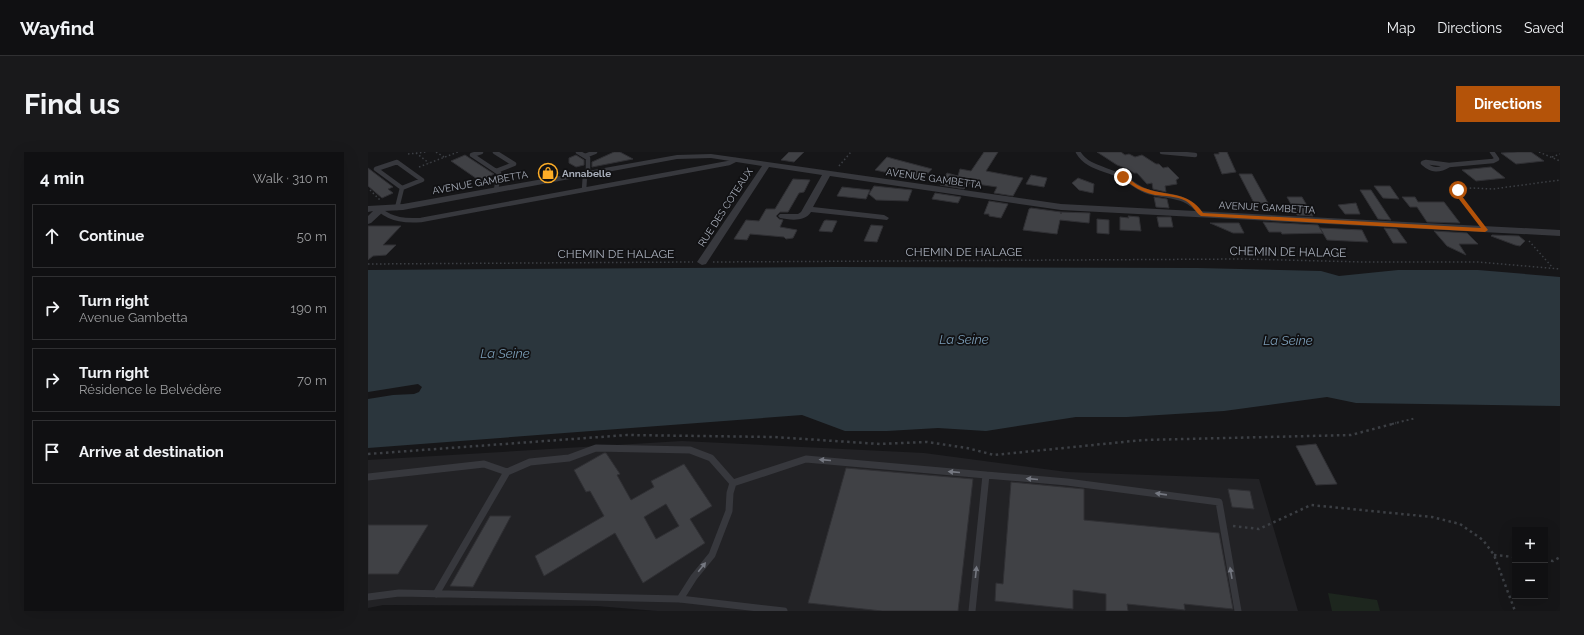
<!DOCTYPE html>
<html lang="en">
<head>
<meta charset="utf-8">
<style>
	:root { --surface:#101012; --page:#19191b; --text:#f1f3f6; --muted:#9c9d9f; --line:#303032; --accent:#b45309 }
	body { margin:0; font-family:Raleway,sans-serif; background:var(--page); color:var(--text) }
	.controls { position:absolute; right:12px; bottom:12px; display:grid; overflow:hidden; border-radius:0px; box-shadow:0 4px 16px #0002 }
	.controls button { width:36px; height:36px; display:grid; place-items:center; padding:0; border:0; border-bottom:1px solid var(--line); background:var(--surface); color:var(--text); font:20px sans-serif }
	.stop { position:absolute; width:12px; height:12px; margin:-9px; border:3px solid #b45309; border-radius:50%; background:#fff }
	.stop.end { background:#b45309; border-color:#fff; box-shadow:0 1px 4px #0008 }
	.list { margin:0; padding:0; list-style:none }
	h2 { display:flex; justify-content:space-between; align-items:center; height:52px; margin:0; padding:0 16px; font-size:17px }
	h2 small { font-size:13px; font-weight:400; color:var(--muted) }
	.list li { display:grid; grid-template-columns:26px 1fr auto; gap:12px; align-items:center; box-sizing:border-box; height:64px; margin:0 8px 8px; padding:0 8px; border:1px solid var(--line); border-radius:0px }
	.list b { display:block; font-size:15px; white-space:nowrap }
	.list p { margin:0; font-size:13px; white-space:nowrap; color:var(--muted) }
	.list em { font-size:13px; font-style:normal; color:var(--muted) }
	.icon { flex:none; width:22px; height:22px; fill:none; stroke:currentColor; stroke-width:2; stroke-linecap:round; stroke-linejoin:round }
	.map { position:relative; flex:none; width:1192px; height:459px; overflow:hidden; border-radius:0px }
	header { display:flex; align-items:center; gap:24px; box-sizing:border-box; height:56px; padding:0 20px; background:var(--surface); border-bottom:1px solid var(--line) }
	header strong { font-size:19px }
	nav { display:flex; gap:22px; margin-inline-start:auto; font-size:14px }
	.intro { display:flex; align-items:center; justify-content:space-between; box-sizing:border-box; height:96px; padding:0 24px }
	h1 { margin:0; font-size:28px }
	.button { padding:10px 18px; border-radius:0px; background:var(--accent); color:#fff; font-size:14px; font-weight:700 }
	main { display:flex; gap:24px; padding:0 24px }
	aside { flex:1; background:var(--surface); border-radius:0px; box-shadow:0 4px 16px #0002 }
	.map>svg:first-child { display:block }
</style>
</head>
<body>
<header>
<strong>Wayfind</strong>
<nav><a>Map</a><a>Directions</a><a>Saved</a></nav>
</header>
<div class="intro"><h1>Find us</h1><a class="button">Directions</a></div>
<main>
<aside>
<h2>4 min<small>Walk · 310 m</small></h2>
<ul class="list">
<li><svg class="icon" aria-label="ahead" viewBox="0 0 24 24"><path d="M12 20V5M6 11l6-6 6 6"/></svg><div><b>Continue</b></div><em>50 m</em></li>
<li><svg class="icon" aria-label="right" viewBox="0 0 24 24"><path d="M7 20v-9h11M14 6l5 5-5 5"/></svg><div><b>Turn right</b><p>Avenue Gambetta</p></div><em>190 m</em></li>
<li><svg class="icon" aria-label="right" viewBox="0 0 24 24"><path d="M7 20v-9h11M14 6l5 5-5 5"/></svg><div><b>Turn right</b><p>Résidence le Belvédère</p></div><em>70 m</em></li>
<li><svg class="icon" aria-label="arrive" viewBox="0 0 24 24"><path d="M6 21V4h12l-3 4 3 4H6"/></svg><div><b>Arrive at destination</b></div></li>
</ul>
</aside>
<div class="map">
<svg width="1192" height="459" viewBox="0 0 1192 459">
	<rect width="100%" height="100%" fill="#161618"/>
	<path fill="#222225" d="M314,289L556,301L699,320L891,327L930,459H289L229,454L15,453L0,456V308Z"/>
	<path fill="#1d261e" d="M960,441L1009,448L1012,459H964Z"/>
	<path fill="#2b363d" d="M467,115L830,116L953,119L971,124L1030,118H1110L1192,125V254L988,251L959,245L856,259L759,265H708L618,279L570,276L519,279H477L434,263L0,296V247L25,243L46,242L51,240L54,235L50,232L0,240V118Z"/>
	<path fill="#404145" stroke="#303034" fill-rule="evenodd" d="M246,0H252L265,7L224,15V10Z
		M421,0H436L426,10L413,8Z
		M616,0H630L618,19L655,26L645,44L626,41L629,35L602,31L596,37L572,33L579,21L590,24L592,17L603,19Z
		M729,0H753L757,3L761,2L767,5L774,3L788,12H791L795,16L800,15L811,26L808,28L809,32L797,34L798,40L785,37L784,31L779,32L769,21H766L760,17L749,13Z
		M851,0H859L868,20L854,22L846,2H851Z
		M1149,0H1163L1176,9L1148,12L1133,1Z
		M97,3L103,7L126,22L112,29L83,9Z
		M208,3L216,8V13L208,15L201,11V6Z
		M519,5L526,7L564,17L554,28L507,18Z
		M1123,15L1137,26L1108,29L1094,18Z
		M0,16L25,35L20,37L25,41L14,46L0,34Z
		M871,22H884L900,51H886Z
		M663,23L679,26L676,35L658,32Z
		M710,26L726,32L725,41L711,38L704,31Z
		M425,27L442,28L436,40L431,41L420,60H412L408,64L411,67L415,68L412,75L429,78L425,86L418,87L416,85L382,82L379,88L366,87L378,68L391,69L398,57H407Z
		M506,34L544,38L540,49L508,48L501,42Z
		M1006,34H1022L1031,47L1015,46Z
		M474,35L502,38L498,47L469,44Z
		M992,38H1003L1023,68L1010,67Z
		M567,41L593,45L590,51L564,47Z
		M786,45L799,47L801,56L788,55Z
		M919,45H934L945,64L929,63Z
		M1034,45H1047L1050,50H1076L1092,71L1059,70L1049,55H1042Z
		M621,49L640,52L633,66L621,64V62H616Z
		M988,51L992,62H977L970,53Z
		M663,56L693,60V62V60L722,61L721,71L692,68L689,82L655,78L661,57Z
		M760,64L771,65L773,79L752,78V65L761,66Z
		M789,65H803L805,75H791Z
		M729,67L741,68V82L729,81Z
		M458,68L469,69L464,80L451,79L456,69Z
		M895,70L950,73L955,81L914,82L913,80H901Z
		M842,71H871L876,81H865Z
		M503,73L515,74L509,90L496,89Z
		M0,74H33L15,93H28L18,103L5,104L0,108Z
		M952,76L994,78L1000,90L959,88Z
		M1016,76L1029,77L1039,91H1025Z
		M1066,79L1099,81L1110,92H1091L1098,103L1079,94Z
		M1124,83L1151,84L1157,89L1152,94L1147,93L1123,84Z
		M948,292L969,332L948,333L928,294Z
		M236,301H238L252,322L249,323L263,348L286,335L283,329L316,312L344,354L322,367L337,391L275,431L247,381L176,424L167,404L236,364L222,339L218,340L206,318ZM298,352L311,374L288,387L276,365Z
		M478,316L605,327L590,459H514L440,451Z
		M643,330L716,337V368L851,381L865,457L816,452L817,458L759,452L760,459H738V442L705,438V457L627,449L628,431L635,432Z
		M860,337L882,339L886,357L864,355Z
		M122,364H143L105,435L82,434Z
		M0,373H60L30,422H0Z"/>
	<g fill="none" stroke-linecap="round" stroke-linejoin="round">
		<path stroke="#3c3f44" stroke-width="1.5" stroke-dasharray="1.5 2.5" stroke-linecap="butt" d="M68,0L76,5
			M1171,0L1192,9
			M48,1L61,11
			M40,2L58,0
			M1184,5L1192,2
			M471,14L483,0
			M51,15L90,0
			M2,38L12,48
			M1109,68L1087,38L1104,36L1125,37L1192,28
			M1161,89L1185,116
			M345,110L875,107L995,110H1110L1192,117
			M0,112L325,110"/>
		<path stroke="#3c3f44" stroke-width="2" stroke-dasharray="2 3" stroke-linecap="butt" d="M1024,272L1048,266"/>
		<path stroke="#3c3f44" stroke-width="2.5" stroke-dasharray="2.5 3.5" stroke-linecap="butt" d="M0,302L259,283L406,285L512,292L559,290L599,296L626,303L775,288L983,283L1028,271
			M865,374L891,377L943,353L1064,365L1092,372L1115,388L1126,403L1147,459
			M1126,403L1147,405
			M1177,408L1185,409L1192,405"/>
		<path stroke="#37383d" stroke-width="4.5" d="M113,0L104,3L131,21L128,38
			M127,0L146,12L128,19
			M210,0L220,6V22
			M710,0C720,17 739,16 754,25C764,30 770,37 781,40C803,46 818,42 833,62
			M794,0L827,3
			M217,4L227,0
			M29,10L54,28L34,36L8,17Z
			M1058,10L1081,13C1071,19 1064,19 1055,11Z
			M1081,13L1125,9L1129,7L1124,0
			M216,38L217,23
			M29,56L34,36
			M12,58C24,68 38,69 53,68L361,11L367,8"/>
		<path stroke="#37383d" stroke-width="7" d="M618,323L699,330L851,350L870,459
			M0,325L116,312L139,320
			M365,331L438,307L618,323L604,459
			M68,442L139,320L162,310L201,306L228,296L322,298L343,306L365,331
			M0,445L31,441L312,447L416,459
			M312,447L326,425L344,403L361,359L362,341L365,331"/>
		<path fill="#37383d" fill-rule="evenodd" d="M343,2L693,52L1192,78V84L693,58L462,24L445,55L516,63L521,66L519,68L443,60C437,70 422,68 412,66L410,64L412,62H430L433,60L454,23L401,15L338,112L334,113L329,110L394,14L343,6L309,7L35,58L16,59L3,71L0,72V64L5,59L0,60V54L35,52L309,3Z"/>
	</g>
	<defs><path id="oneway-solid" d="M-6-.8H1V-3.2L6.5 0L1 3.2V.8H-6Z"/></defs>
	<g fill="#757881">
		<use href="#oneway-solid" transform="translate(457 308) rotate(-175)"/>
		<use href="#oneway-solid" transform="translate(586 320) rotate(-175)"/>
		<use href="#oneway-solid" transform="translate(664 327) rotate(-175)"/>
		<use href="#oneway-solid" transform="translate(793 342) rotate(-172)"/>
		<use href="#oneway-solid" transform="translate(334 415) rotate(-51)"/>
		<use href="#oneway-solid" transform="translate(608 420) rotate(-84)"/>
		<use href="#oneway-solid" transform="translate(863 421) rotate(-100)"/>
	</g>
	<path fill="#b45309" d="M754,24H757C763,28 769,34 776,36C797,44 821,39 835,61L1113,76L1084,38L1090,36L1092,38L1090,39L1120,78L1117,80L833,64C827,60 826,54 818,49C808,44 797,44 787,43C774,40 764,34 754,26Z"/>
	<defs>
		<symbol id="shop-ring" viewBox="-11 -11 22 22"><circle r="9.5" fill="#111113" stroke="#ffae27" stroke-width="1.5"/><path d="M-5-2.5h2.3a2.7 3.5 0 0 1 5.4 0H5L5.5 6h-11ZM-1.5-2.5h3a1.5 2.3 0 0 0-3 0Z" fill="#ffae27"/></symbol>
	</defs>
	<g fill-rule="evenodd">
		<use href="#shop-ring" x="169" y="10" width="22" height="22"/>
	</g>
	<g text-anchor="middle" stroke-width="3.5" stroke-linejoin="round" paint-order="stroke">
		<g font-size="10" font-weight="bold" fill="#a7adb9" stroke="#111113" text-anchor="start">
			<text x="194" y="25">Annabelle</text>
		</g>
		<g font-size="10" fill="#a7adb9" stroke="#111113">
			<text transform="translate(566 26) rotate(8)" y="4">AVENUE GAMBETTA</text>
			<text transform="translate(112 30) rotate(-10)" y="4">AVENUE GAMBETTA</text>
			<text transform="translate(357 55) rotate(-57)" y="4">RUE DES COTEAUX</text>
			<text transform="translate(899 55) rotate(3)" y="4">AVENUE GAMBETTA</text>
		</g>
		<g font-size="12" fill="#a7adb9" stroke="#111113">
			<text x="596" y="104">CHEMIN DE HALAGE</text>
			<text transform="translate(920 100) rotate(1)" y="4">CHEMIN DE HALAGE</text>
			<text x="248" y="106">CHEMIN DE HALAGE</text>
		</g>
		<g font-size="13" font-style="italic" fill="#7b9db7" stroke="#111113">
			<text x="596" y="192">La Seine</text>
			<text x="920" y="193">La Seine</text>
			<text x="137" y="206">La Seine</text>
		</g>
	</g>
</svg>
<div class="controls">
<button>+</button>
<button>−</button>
</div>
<div class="stop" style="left:1090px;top:38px"></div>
<div class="stop end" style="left:755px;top:25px"></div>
</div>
</main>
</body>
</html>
